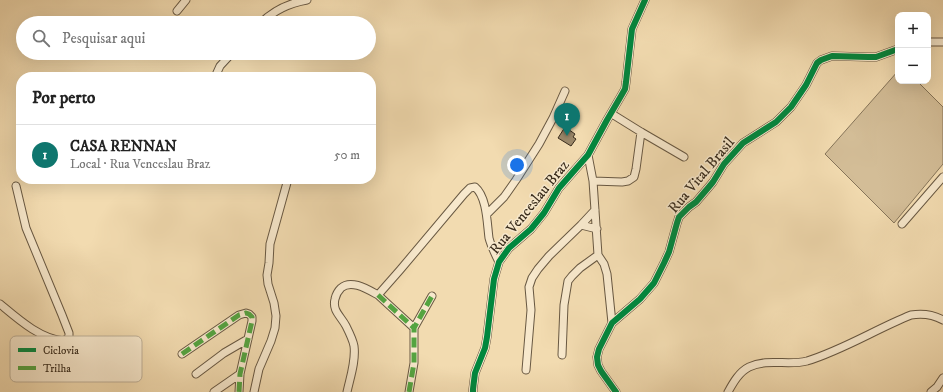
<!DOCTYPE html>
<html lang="pt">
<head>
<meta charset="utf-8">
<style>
	:root { --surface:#fff; --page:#f2f2f2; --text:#222; --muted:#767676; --line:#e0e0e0; --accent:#0f766e }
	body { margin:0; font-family:"IM FELL DW Pica",serif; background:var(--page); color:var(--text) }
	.controls { position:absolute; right:12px; top:12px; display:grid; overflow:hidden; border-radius:8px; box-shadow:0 4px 16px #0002 }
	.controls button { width:36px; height:36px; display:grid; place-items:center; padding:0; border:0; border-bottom:1px solid var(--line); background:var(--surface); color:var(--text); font:20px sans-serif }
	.you { position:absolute; left:517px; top:165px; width:14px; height:14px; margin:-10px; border:3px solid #fff; border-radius:50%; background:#1a73e8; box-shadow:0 0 0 6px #1a73e833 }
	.badge { display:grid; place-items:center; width:26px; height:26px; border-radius:50%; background:var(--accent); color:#fff; font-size:13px; font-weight:700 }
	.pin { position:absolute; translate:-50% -33px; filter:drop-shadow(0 1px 2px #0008) }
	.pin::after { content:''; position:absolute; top:21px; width:14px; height:12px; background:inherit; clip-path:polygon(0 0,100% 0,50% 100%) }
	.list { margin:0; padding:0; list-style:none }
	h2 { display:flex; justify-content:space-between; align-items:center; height:52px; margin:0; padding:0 16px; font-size:17px }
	h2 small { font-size:13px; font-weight:400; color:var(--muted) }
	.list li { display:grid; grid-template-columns:26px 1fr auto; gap:12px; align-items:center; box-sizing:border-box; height:60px; padding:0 16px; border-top:1px solid var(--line) }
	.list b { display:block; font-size:15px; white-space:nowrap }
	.list p { margin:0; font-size:13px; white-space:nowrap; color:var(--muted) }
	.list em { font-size:13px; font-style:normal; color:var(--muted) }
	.icon { flex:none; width:22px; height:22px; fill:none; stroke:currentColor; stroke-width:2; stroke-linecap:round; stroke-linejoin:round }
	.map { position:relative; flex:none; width:943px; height:392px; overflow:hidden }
	.search { position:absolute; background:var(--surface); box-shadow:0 4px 16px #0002; left:16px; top:16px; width:360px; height:44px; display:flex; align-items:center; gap:10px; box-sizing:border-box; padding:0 14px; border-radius:22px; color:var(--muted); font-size:15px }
	.panel { position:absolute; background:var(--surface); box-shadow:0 4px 16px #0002; left:16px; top:72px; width:360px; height:112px; border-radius:16px }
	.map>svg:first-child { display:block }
</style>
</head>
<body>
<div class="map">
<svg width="943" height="392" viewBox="0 0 943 392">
	<rect width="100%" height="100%" fill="#f2dbb0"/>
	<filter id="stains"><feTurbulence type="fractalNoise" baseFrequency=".005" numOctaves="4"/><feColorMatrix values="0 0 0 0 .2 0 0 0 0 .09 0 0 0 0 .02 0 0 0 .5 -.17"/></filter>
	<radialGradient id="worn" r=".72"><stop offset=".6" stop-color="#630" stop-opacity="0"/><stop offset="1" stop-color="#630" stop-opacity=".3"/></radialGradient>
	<path fill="#d3bd97" stroke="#86755a" d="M898,71V81H917L943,107V164L894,223L825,154Z"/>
	<path fill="#9a8769" stroke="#3a2d1d" d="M565,127L575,134L573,137L576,139L571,146L558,138Z"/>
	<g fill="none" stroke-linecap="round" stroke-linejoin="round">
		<defs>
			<path id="minor" d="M177,11L186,0
				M261,23C273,11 290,3 307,0
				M928,42H943
				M215,77L220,66L232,53
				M612,114L641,132L684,157
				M588,155L593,181L598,255L604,264L607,274L612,323
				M593,181L622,182L628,181L634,177L636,169L641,132
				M487,214L504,197L516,180L539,144L553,118L565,91
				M902,224L943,177
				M581,225L597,229
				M378,295L414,328
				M0,304C18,319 40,339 64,341L69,337V333L62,315L26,228L16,186
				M182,354L239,315L246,313L249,314L252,317V321L240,374L239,392
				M562,355L564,305L568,281L572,276L580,268L598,255
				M526,370L531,310L529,287L532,278L538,269L549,256L581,225L595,210
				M196,374L224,353L248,339
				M214,392L240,374
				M254,392L259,369L271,341L275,328L276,316L274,303L268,284L267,275L269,263L270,244L288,179
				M347,392C350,378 356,361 354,346C353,340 349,332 346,326C341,316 332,311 335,299C336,294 338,291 341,288C351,279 367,289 378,295L400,270L464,194L470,188L475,187C487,197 487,223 489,238C491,246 495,254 499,262
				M409,392L414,363V328L432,296
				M473,392V389L475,373L485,348L487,337L494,279L499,262L509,248L531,229L544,213L559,188L588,155L607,120L621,96L625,89L626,82L632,29L645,0
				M616,392L601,371L598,365L597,357L599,349L612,323L640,299L654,283L664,263L669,252L677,223L679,217L689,207L696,202L708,188L713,182L724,164L743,143L776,122L791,107L806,85L817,63L821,60L832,56L868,57H876L898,49
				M728,392C733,383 739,372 749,367C768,358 788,366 807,361C843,350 876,329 911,315C923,313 932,314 943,320
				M931,392L937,387L943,378"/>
		</defs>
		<use href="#minor" stroke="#685842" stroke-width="9"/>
		<use href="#minor" stroke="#f7e8cc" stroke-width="7"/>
		<path stroke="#54a441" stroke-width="5" stroke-dasharray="10 5" stroke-linecap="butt" d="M378,295L414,328
			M182,354L239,315L246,313L249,314L252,317V321L240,374L239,392
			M409,392L414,363V328L432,296"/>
		<defs>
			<path id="cycleway" d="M473,392V389L475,373L485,348L487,337L494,279L499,262L509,248L531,229L544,213L559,188L588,155L607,120L621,96L625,89L626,82L632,29L645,0
				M616,392L601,371L598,365L597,357L599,349L612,323L640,299L654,283L664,263L669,252L677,223L679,217L689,207L696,202L708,188L713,182L724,164L743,143L776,122L791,107L806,85L817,63L821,60L832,56L868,57H876L898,49"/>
		</defs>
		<use href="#cycleway" stroke="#f7e8cc" stroke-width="8"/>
		<use href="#cycleway" stroke="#00873e" stroke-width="6"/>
	</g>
	<g text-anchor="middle" stroke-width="3" stroke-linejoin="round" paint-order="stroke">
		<g font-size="15" fill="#3a2d1d" stroke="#f7e8cc">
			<text transform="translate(701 175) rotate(-50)" y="5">Rua Vital Brasil</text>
			<text transform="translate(529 207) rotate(-51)" y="5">Rua Venceslau Braz</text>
		</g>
	</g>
	<rect x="10" y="336" width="132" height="46" rx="6" fill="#f7e8cc" stroke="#beb098" stroke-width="1"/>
	<rect x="18" y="348" width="18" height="4" fill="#00873e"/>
	<rect x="18" y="366" width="18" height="4" fill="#54a441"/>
	<g font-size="11" fill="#3a2d1d">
		<text x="43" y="354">Ciclovia</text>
		<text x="43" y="372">Trilha</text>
	</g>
	<rect width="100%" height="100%" filter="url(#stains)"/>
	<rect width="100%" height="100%" fill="url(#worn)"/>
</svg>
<div class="controls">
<button>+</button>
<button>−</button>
</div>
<div class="you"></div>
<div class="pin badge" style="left:567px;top:136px">1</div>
<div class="search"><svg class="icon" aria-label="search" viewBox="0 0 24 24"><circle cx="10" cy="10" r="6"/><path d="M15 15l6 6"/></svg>Pesquisar aqui</div>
<section class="panel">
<h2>Por perto<small></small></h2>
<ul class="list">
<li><span class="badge">1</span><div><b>CASA RENNAN</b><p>Local · Rua Venceslau Braz</p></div><em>50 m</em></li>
</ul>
</section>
</div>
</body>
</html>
